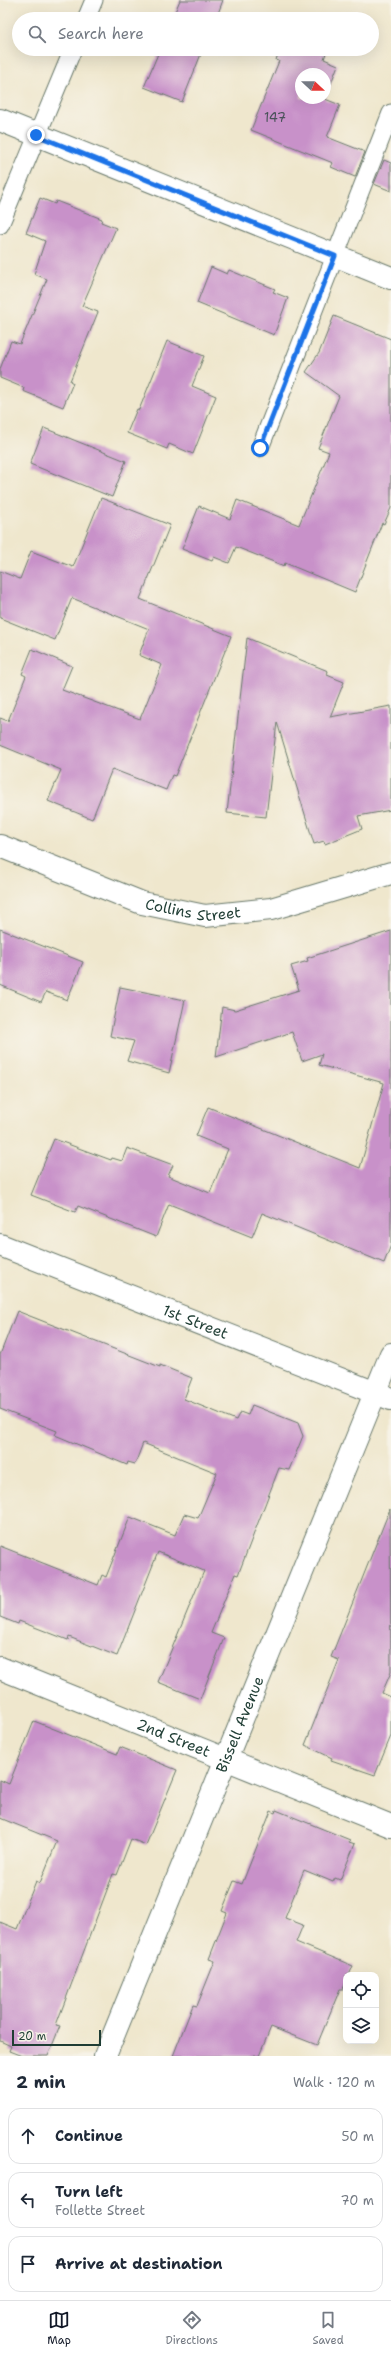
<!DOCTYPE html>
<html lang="en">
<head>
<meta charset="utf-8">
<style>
	:root { --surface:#fff; --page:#f2f2f3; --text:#1f2937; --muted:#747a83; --line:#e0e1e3; --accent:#111827 }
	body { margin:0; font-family:"Shantell Sans",sans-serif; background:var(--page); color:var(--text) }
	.controls { position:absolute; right:12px; bottom:12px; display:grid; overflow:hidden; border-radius:8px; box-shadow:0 4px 16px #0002 }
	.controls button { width:36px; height:36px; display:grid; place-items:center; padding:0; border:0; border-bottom:1px solid var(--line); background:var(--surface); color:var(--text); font:20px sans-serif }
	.compass { position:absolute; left:295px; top:68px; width:36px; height:36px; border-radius:50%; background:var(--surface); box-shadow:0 4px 16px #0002; rotate:112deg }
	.scale { position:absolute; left:12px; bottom:10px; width:89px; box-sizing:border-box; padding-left:4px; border:2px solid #1f3d34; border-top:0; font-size:11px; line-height:14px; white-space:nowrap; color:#1f3d34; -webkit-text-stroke:3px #f7f3e8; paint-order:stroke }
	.stop { position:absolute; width:12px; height:12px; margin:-9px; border:3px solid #1a73e8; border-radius:50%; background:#fff }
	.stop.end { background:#1a73e8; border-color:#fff; box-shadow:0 1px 4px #0008 }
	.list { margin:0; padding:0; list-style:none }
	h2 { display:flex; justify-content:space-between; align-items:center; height:52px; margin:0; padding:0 16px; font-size:17px }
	h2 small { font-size:13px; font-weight:400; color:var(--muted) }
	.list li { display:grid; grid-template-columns:26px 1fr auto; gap:12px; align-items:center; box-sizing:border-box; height:56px; margin:0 8px 8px; padding:0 8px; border:1px solid var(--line); border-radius:12px }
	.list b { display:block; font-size:15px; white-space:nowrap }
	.list p { margin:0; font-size:13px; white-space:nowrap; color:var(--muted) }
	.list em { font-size:13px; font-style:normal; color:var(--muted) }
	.icon { flex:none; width:22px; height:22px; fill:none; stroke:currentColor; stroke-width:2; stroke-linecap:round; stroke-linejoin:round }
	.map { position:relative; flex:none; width:391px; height:2056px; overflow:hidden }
	.search { position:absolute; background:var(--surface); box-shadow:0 4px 16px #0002; left:12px; right:12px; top:12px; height:44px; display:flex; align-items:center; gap:10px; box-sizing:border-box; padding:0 14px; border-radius:22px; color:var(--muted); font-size:15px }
	.sheet { height:244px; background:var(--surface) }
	nav { display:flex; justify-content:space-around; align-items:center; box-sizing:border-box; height:56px; border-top:1px solid var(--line); background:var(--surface); font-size:11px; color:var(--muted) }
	nav a { display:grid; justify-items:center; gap:2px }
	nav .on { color:var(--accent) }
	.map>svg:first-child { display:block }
</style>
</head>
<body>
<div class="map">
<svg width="391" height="2056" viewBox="0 0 391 2056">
	<rect width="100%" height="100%" fill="#f7f3e8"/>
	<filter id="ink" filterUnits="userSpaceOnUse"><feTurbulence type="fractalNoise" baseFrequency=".025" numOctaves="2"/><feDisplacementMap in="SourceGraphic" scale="8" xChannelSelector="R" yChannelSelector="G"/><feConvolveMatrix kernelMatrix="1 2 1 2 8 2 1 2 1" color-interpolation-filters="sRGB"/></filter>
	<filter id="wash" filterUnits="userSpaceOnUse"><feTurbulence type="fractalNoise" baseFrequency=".012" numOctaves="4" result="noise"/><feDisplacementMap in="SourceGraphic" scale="16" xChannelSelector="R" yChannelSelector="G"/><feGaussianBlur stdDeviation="0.9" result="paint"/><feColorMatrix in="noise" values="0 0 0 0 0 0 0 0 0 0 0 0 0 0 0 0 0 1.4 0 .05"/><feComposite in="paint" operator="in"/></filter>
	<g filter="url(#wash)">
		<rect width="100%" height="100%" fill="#efe7cd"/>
		<g id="blocks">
			<path fill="#c891c9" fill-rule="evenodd" d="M180,0H223L216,19H172Z
				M160,49H203L182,102L144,87Z
				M280,49H315L326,53L324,59L338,65L325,99L340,105L327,137L365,152L355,177L331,167L333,163L251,130L279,61L276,60ZM301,74H325V98H301Z
				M384,160L391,163V191L374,184Z
				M40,198L55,204L56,201L102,219L101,222L116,228L82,306L98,312L70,381L73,383L63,407L23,391L24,388L0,378V369L11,341L20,344L47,279L34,274L45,241L26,233Z
				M211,267L227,274L229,270L275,289L273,292L288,298L274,335L197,303Z
				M334,316L391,339V508L384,524L382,523L355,592L285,563L284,566L236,547L229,563L214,557L212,561L182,549L199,506L230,519L237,500L299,525L329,452L318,448L339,396L306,372L319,353Z
				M167,341L204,356L192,386L216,396L193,454L169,444L167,449L127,433L137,409L139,410Z
				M44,428L126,461L112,497L30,464Z
				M101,498L170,525L140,599L231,636L175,776L172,775L166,790L112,769L92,819L48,801L61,770L0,745V718L8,721L26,676L22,674L32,649L72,666L62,690L140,719L162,665L139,655L149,629L72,598L55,640L0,618V571L20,579L31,551L73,567Z
				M247,638L328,671L327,675L344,682L330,717L391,706V810L358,816L362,829L325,844L324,841L314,844L277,722L266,817L227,813Z
				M0,929L83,962L67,1000L46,992L41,1002L0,985Z
				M391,931V1245L384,1263L262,1213L252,1237L169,1204L156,1237L78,1206L75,1212L31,1195L54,1139L111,1160L112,1158L122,1161L127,1148L173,1165L168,1176L210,1193L228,1149L196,1136L208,1107L360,1168L384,1083L319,1065L322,1054L302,1061L292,1032L216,1057L222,1007L235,1010L299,990L291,966L308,961L307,958Z
				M120,987L185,1000L169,1073L127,1061L134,1041L110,1036Z
				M17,1311L160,1367V1365L192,1378L184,1399L236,1420L240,1412L248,1415L252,1405L298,1423L303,1436L289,1470L279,1468L238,1575L235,1574L211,1633L224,1638L200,1699L158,1682L204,1571L158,1552L117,1656L69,1637L68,1640L19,1621L18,1624L0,1617V1546L98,1585L102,1575L106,1577L130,1517L175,1535L184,1514L198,1518L217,1473L143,1443L135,1464L128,1462L127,1465L55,1435L57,1431L0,1409V1355Z
				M390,1509L391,1672L382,1693L391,1697V1736L375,1775L331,1760L332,1758L305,1745L339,1660L331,1657Z
				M34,1721L117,1754L120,1747L177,1770L146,1845L131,1839L117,1875L113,1874L56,2025L60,2026L48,2056H22L9,2051L11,2046L0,2041V1922L17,1929L36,1881L40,1883L57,1841L0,1818V1780L9,1784Z
				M276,1810L350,1840L349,1842L355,1844L340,1880L335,1878L333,1882L304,1870L285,1918L303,1925L296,1942L353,1966L349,1975H346V1982L343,1989H340L317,2045L271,2027L259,2056H173L193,2005L197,2006L215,1961L209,1959L227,1913L222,1911L234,1881L242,1884L271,1811L275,1813Z"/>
		</g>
	</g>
	<g filter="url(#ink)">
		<use href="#blocks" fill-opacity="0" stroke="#68786a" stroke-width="1"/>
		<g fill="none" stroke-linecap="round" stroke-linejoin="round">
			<defs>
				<path id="service" d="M86,19L94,0
					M0,225L73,49
					M260,448L391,113"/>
				<g id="minor">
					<path d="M0,120L391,278"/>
					<path id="s1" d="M0,846L142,903L205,916L271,909L391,873"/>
					<path id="s2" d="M0,1245L391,1399"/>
					<path id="s3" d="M0,1668L391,1826"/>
					<path id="s4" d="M105,2056L391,1354"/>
				</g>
			</defs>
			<use href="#service" stroke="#68786a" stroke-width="19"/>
			<use href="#minor" stroke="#68786a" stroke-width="24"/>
			<use href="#service" stroke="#fff" stroke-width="17"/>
			<use href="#minor" stroke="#fff" stroke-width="22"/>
		</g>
	</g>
	<g fill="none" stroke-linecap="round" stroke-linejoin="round" filter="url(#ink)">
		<path stroke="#1a73e8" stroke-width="5" d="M36,135L335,256L260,448"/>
	</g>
	<g text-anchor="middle" stroke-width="4" stroke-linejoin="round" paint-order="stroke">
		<g font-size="13" fill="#495259">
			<text x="275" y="122">147</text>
		</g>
		<g font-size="15" fill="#1f3d34" stroke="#f7f3e8">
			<text dy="5" stroke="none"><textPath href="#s1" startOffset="205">Collins Street</textPath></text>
			<text dy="5" stroke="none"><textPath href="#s2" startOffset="210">1st Street</textPath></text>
			<text dy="5" stroke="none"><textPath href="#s4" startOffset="358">Bissell Avenue</textPath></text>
			<text dy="5" stroke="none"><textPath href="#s3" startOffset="187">2nd Street</textPath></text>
		</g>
	</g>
</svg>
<div class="controls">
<button><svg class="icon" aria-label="locate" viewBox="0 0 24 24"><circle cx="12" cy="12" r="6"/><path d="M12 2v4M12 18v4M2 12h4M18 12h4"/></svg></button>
<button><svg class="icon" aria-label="layers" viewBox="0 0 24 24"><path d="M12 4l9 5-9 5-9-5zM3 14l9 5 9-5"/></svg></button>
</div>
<svg class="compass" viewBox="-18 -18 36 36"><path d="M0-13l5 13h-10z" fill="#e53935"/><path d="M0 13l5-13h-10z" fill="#747a83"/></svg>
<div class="scale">20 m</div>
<div class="stop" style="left:260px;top:448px"></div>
<div class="stop end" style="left:36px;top:135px"></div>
<div class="search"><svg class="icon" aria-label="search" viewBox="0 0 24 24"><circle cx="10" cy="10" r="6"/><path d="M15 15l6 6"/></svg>Search here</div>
</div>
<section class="sheet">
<h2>2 min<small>Walk · 120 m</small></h2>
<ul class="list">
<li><svg class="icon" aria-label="ahead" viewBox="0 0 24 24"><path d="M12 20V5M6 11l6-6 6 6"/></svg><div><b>Continue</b></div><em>50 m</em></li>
<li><svg class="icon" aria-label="left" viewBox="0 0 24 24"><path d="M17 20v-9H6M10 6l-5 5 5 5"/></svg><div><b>Turn left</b><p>Follette Street</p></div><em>70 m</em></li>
<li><svg class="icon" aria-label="arrive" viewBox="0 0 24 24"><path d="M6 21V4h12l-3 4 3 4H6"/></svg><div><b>Arrive at destination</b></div></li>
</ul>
</section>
<nav>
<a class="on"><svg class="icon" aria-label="map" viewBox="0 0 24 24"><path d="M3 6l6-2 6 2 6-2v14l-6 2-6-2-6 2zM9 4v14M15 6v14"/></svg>Map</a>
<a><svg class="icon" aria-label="directions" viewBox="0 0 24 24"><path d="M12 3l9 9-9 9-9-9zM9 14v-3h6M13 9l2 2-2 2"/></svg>Directions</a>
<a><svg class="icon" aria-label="saved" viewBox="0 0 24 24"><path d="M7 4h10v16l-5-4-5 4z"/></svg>Saved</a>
</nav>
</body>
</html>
